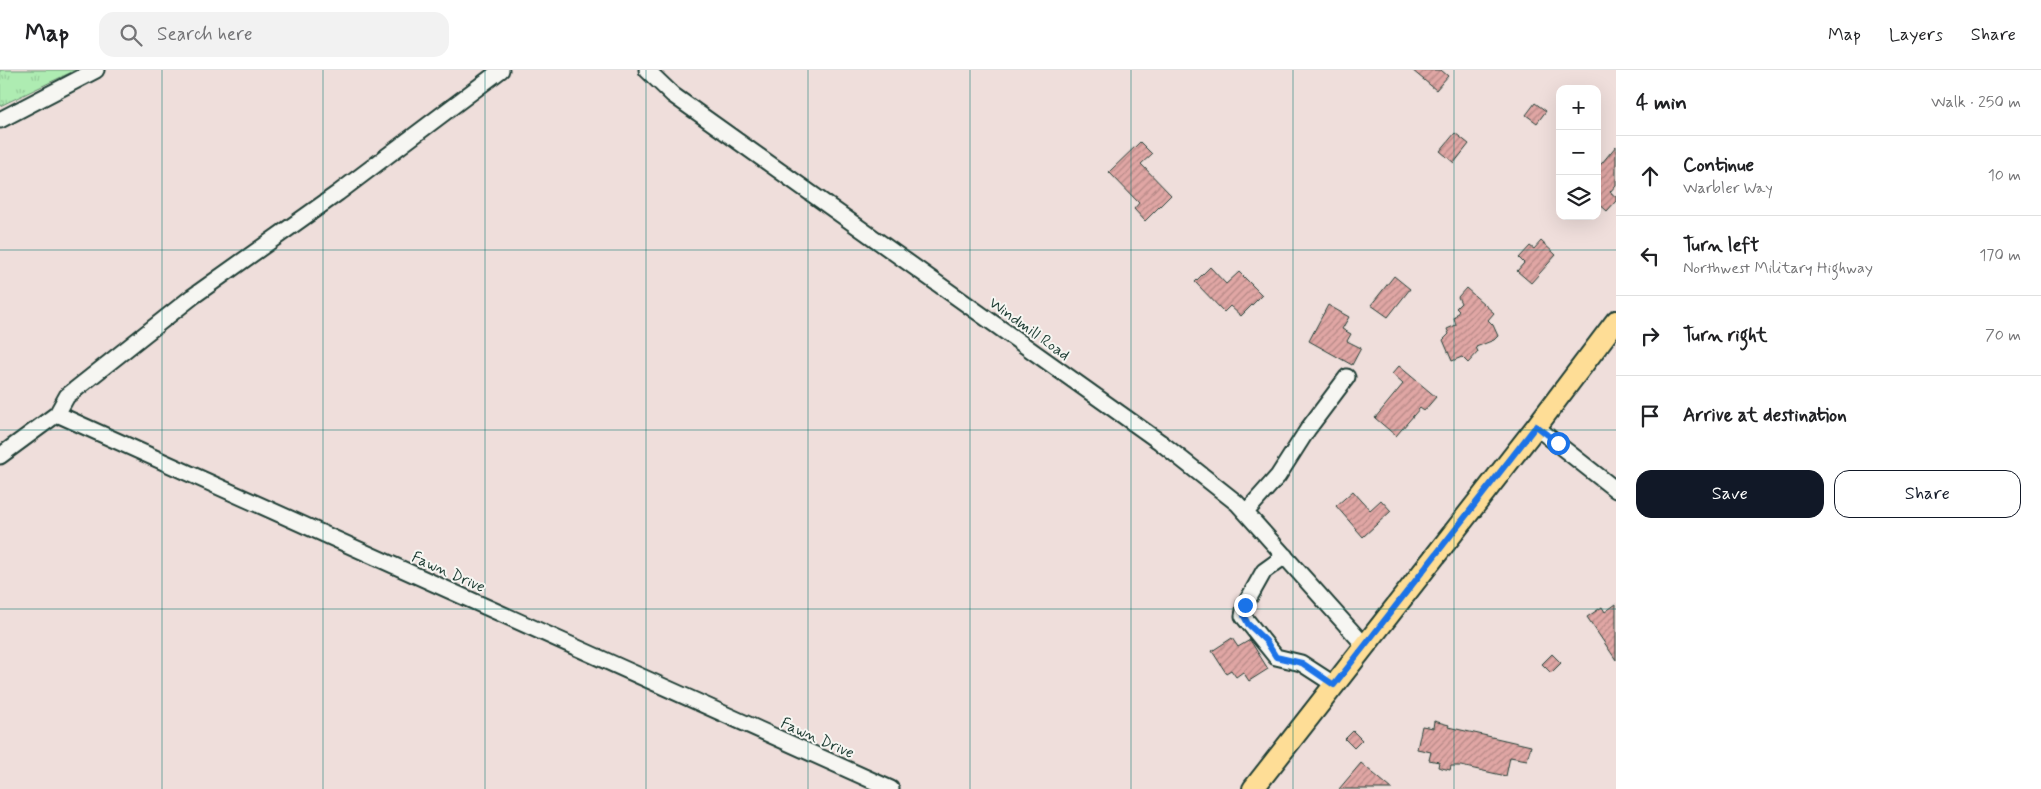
<!DOCTYPE html>
<html lang="en">
<head>
<meta charset="utf-8">
<style>
	:root { --surface:#fff; --page:#f2f2f2; --text:#202124; --muted:#757577; --line:#e0e0e0; --accent:#111827 }
	body { margin:0; font-family:Mynerve,sans-serif; background:var(--page); color:var(--text) }
	.controls { position:absolute; right:15px; top:15px; display:grid; overflow:hidden; border-radius:10px; box-shadow:0 5px 20px #0002 }
	.controls button { width:45px; height:45px; display:grid; place-items:center; padding:0; border:0; border-bottom:1px solid var(--line); background:var(--surface); color:var(--text); font:25px sans-serif }
	.stop { position:absolute; width:15px; height:15px; margin:-11px; border:4px solid #1a73e8; border-radius:50%; background:#fff }
	.stop.end { background:#1a73e8; border-color:#fff; box-shadow:0 1px 5px #0008 }
	.list { margin:0; padding:0; list-style:none }
	h2 { display:flex; justify-content:space-between; align-items:center; height:65px; margin:0; padding:0 20px; font-size:21px }
	h2 small { font-size:16px; font-weight:400; color:var(--muted) }
	.list li { display:grid; grid-template-columns:32px 1fr auto; gap:15px; align-items:center; box-sizing:border-box; height:80px; padding:0 20px; border-top:1px solid var(--line) }
	.list b { display:block; font-size:19px; white-space:nowrap }
	.list p { margin:0; font-size:16px; white-space:nowrap; color:var(--muted) }
	.list em { font-size:16px; font-style:normal; color:var(--muted) }
	.actions { display:flex; gap:10px; padding:15px 20px }
	.actions a { flex:1; padding:11px 0; border:1px solid var(--accent); border-radius:15px; text-align:center; font-size:18px; color:var(--accent) }
	.actions .main { background:var(--accent); color:#fff }
	.icon { flex:none; width:28px; height:28px; fill:none; stroke:currentColor; stroke-width:2; stroke-linecap:round; stroke-linejoin:round }
	.map { position:relative; flex:none; width:1616px; height:719px; overflow:hidden }
	header { display:flex; align-items:center; gap:30px; box-sizing:border-box; height:70px; padding:0 25px; background:var(--surface); border-bottom:1px solid var(--line) }
	header strong { font-size:24px }
	nav { display:flex; gap:28px; margin-inline-start:auto; font-size:18px }
	.search { width:350px; height:45px; background:var(--page); display:flex; align-items:center; gap:12px; box-sizing:border-box; padding:0 18px; border-radius:15px; color:var(--muted); font-size:19px }
	main { display:flex }
	aside { flex:1; background:var(--surface) }
	.map>svg:first-child { display:block }
</style>
</head>
<body>
<header>
<strong>Map</strong>
<div class="search"><svg class="icon" aria-label="search" viewBox="0 0 24 24"><circle cx="10" cy="10" r="6"/><path d="M15 15l6 6"/></svg>Search here</div>
<nav><a>Map</a><a>Layers</a><a>Share</a></nav>
</header>
<main>
<div class="map">
<svg width="1616" height="719" viewBox="0 0 1616 719">
	<defs>
		<pattern id="park-tufts" width="24" height="20" patternUnits="userSpaceOnUse" patternTransform="scale(1.25)"><rect width="24" height="20" fill="#aeecb2"/><path d="M3 7l-1-3M5 7V3M7 7l1-3M15 17l-1-3M17 17v-4M19 17l1-3" fill="none" stroke="#95cb9a"/></pattern>
		<pattern id="building-hatch" width="6" height="6" patternUnits="userSpaceOnUse" patternTransform="scale(1.25)"><rect width="6" height="6" fill="#e0a6a4"/><path d="M-1 1l2-2M0 6l6-6M5 7l2-2" fill="none" stroke="#b58886"/></pattern>
	</defs>
	<rect width="100%" height="100%" fill="#efdedb"/>
	<filter id="ink" filterUnits="userSpaceOnUse"><feTurbulence type="fractalNoise" baseFrequency=".02" numOctaves="2"/><feDisplacementMap in="SourceGraphic" scale="10" xChannelSelector="R" yChannelSelector="G"/><feConvolveMatrix kernelMatrix="1 2 1 2 8 2 1 2 1" color-interpolation-filters="sRGB"/></filter>
	<g filter="url(#ink)">
		<path fill="url(#park-tufts)" stroke="#669473" d="M0,0H76L0,36Z"/>
		<path fill="url(#building-hatch)" stroke="#1f3d34" d="M1412,0H1441L1448,6L1436,20Z
			M1535,33L1546,41L1537,53L1526,45Z
			M1455,63L1469,74L1454,93L1440,81Z
			M1140,72L1152,84L1141,94L1171,125L1145,151L1134,139L1139,133L1109,102Z
			M1616,76V115L1610,122L1616,127V131L1607,141L1597,132V99Z
			M1541,171L1556,185L1531,213L1517,201L1524,193L1519,188L1530,176L1534,179Z
			M1210,197L1226,214L1239,202L1262,225L1241,246L1230,236L1224,242L1195,212Z
			M1394,206L1410,219L1388,247L1371,235Z
			M1466,218L1494,243L1488,250L1493,255L1498,266L1494,270L1476,277L1478,282L1468,293L1462,287L1452,291L1443,270L1449,264L1447,259L1456,255L1454,248L1459,241L1456,238L1461,233L1458,227Z
			M1328,235L1349,247L1342,259L1351,264L1347,271L1361,278L1352,295L1309,271Z
			M1399,296L1436,327L1424,341L1420,338L1396,366L1375,348L1403,314L1392,304Z
			M1353,421L1370,440L1381,430L1391,441L1363,467L1336,436Z
			M1616,534V590L1587,547L1602,537L1605,542Z
			M1232,568L1238,577L1250,570L1268,599L1249,611L1243,602L1236,607L1231,600L1226,603L1212,581Z
			M1552,584L1561,593L1551,603L1542,594Z
			M1434,651L1449,655L1448,657L1531,676L1527,690L1510,687L1506,706L1461,696H1451L1450,700L1438,697L1439,692L1429,690L1431,682L1417,679L1422,656L1433,658Z
			M1353,661L1362,670L1354,678L1345,669Z
			M1361,693L1392,719H1339Z"/>
		<g fill="none" stroke-linecap="round" stroke-linejoin="round">
			<defs>
				<path id="minor" d="M647,0L673,25L1160,372L1237,433L1365,576
					M0,50L96,0
					M57,344L891,719
					M1536,357L1616,420
					M0,386L57,344L67,326L192,227L338,123L501,0
					M1246,442L1278,406L1308,359L1347,307
					M1285,486L1264,501L1245,535L1243,546L1276,587L1301,593L1335,615"/>
				<path id="major" d="M1253,719L1536,357L1616,251"/>
			</defs>
			<use href="#minor" stroke="#1f3d34" stroke-width="19"/>
			<use href="#major" stroke="#1f3d34" stroke-width="24"/>
			<use href="#minor" stroke="#f6f6f2" stroke-width="15"/>
			<use href="#major" stroke="#fedd96" stroke-width="20"/>
		</g>
	</g>
	<g fill="none" stroke-linecap="round" stroke-linejoin="round" filter="url(#ink)">
		<path stroke="#1a73e8" stroke-width="6" d="M1245,535L1244,546L1248,554L1266,571L1276,587L1302,593L1334,615L1536,356L1558,373"/>
	</g>
	<path fill="none" stroke="#0f766e" stroke-width="1" stroke-opacity="0.55" d="M162,0V719M323,0V719M485,0V719M646,0V719M808,0V719M970,0V719M1131,0V719M1293,0V719M1454,0V719M0,180H1616M0,360H1616M0,539H1616"/>
	<g text-anchor="middle" stroke-width="4" stroke-linejoin="round" paint-order="stroke">
		<g font-size="16" fill="#1f3d34" stroke="#f6f6f2">
			<text transform="translate(1030 258) rotate(36)" y="6">Windmill Road</text>
			<text transform="translate(449 501) rotate(24)" y="6">Fawn Drive</text>
			<text transform="translate(818 667) rotate(24)" y="6">Fawn Drive</text>
		</g>
	</g>
</svg>
<div class="controls">
<button>+</button>
<button>−</button>
<button><svg class="icon" aria-label="layers" viewBox="0 0 24 24"><path d="M12 4l9 5-9 5-9-5zM3 14l9 5 9-5"/></svg></button>
</div>
<div class="stop" style="left:1558px;top:373px"></div>
<div class="stop end" style="left:1245px;top:535px"></div>
</div>
<aside>
<h2>4 min<small>Walk · 250 m</small></h2>
<ul class="list">
<li><svg class="icon" aria-label="ahead" viewBox="0 0 24 24"><path d="M12 20V5M6 11l6-6 6 6"/></svg><div><b>Continue</b><p>Warbler Way</p></div><em>10 m</em></li>
<li><svg class="icon" aria-label="left" viewBox="0 0 24 24"><path d="M17 20v-9H6M10 6l-5 5 5 5"/></svg><div><b>Turn left</b><p>Northwest Military Highway</p></div><em>170 m</em></li>
<li><svg class="icon" aria-label="right" viewBox="0 0 24 24"><path d="M7 20v-9h11M14 6l5 5-5 5"/></svg><div><b>Turn right</b></div><em>70 m</em></li>
<li><svg class="icon" aria-label="arrive" viewBox="0 0 24 24"><path d="M6 21V4h12l-3 4 3 4H6"/></svg><div><b>Arrive at destination</b></div></li>
</ul>
<div class="actions"><a class="main">Save</a><a>Share</a></div>
</aside>
</main>
</body>
</html>
